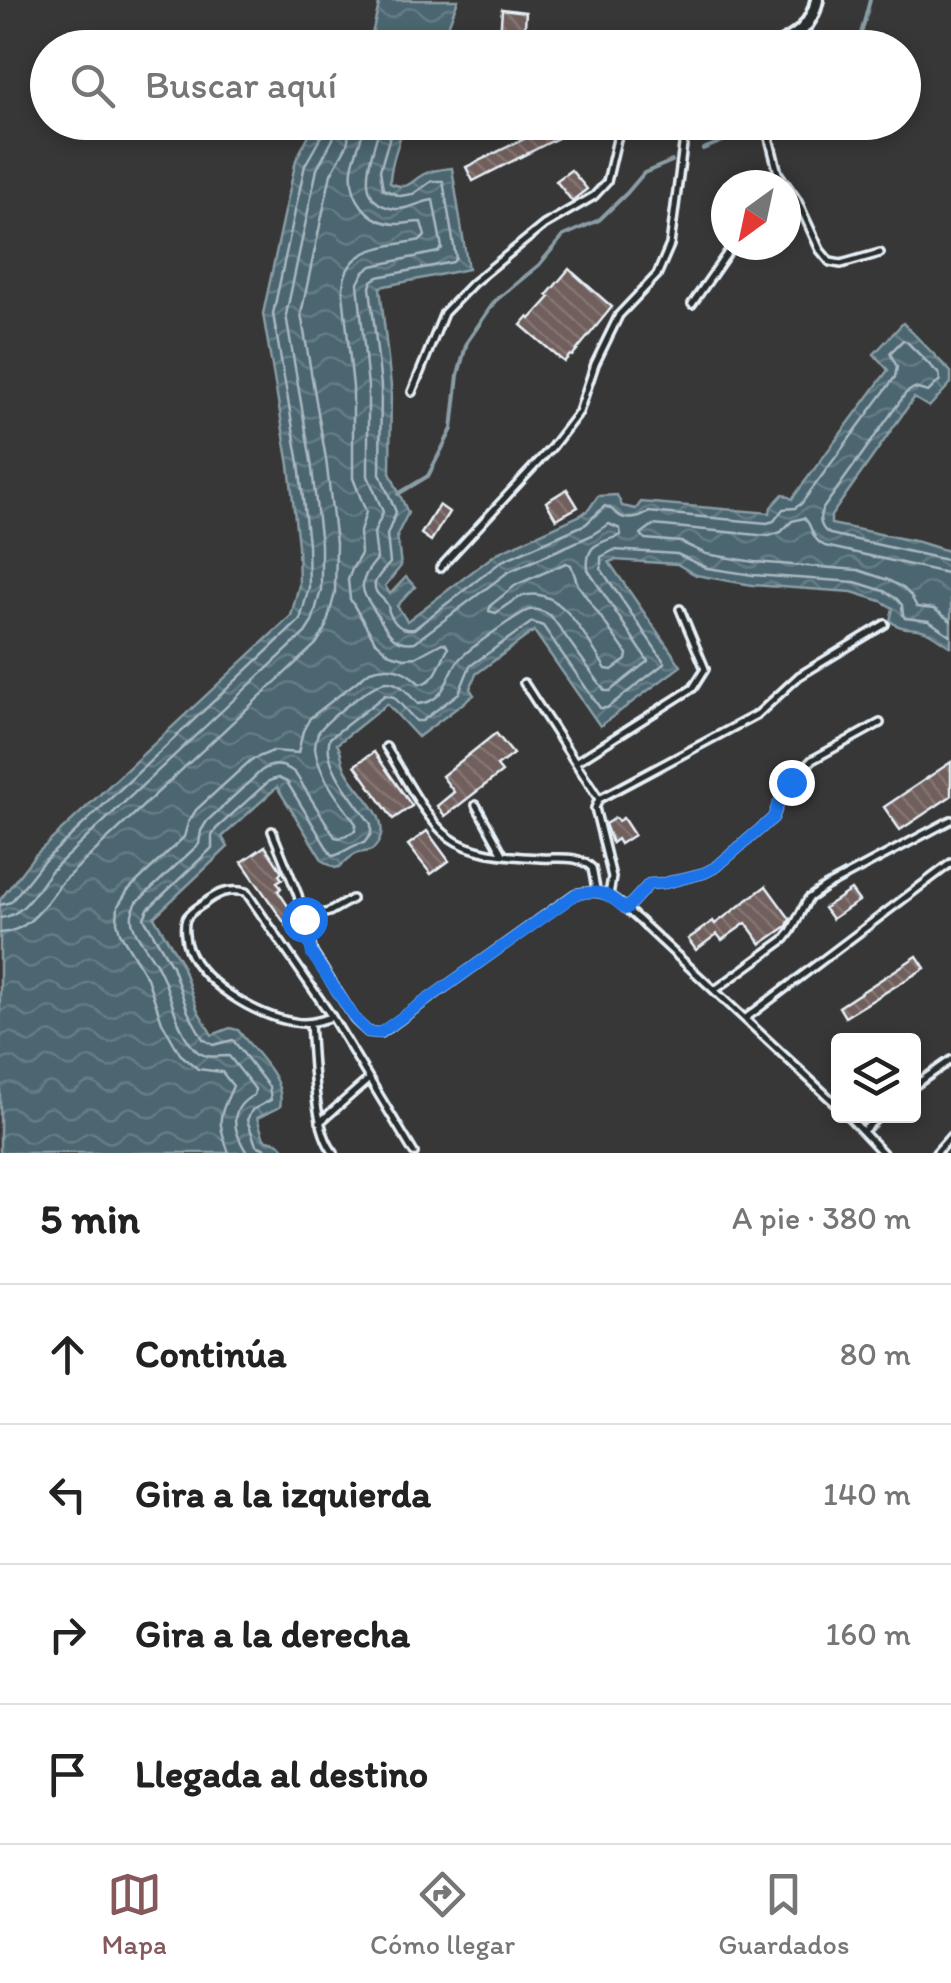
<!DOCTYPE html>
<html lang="es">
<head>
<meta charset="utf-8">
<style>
	:root { --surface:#fff; --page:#f6f6f6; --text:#222; --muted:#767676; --line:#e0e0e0; --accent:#85585c }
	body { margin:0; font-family:Itim,sans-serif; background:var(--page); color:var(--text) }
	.controls { position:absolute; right:30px; bottom:30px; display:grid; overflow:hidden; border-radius:10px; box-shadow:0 5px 15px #0003 }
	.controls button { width:90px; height:90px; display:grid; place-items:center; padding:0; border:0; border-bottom:2px solid var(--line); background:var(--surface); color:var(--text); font:50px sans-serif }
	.compass { position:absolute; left:711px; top:170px; width:90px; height:90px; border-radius:50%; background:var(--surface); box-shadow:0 5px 15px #0003; rotate:213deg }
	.stop { position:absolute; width:30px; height:30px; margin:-22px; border:8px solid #1a73e8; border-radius:50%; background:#fff }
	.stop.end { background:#1a73e8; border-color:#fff; box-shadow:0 2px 10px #0008 }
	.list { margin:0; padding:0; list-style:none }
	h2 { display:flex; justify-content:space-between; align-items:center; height:130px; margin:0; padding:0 40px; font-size:42px }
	h2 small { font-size:32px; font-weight:400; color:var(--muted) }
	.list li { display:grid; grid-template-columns:65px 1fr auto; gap:30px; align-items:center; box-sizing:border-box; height:140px; padding:0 40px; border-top:2px solid var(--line) }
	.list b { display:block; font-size:38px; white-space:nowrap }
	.list em { font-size:32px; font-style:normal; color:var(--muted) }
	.icon { flex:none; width:55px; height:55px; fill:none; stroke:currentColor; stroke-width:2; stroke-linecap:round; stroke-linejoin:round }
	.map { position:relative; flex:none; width:951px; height:1153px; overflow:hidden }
	.search { position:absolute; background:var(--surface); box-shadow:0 5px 15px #0003; left:30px; right:30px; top:30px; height:110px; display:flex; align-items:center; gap:25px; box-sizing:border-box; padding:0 35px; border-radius:55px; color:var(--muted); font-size:38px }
	.sheet { height:690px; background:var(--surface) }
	nav { display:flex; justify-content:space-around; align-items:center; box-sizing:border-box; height:140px; border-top:2px solid var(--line); background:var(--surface); font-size:28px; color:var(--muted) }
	nav a { display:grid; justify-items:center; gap:5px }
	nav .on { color:var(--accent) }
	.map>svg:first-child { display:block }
</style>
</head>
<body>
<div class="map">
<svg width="951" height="1153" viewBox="0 0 951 1153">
	<defs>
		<pattern id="water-waves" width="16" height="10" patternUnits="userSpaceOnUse" patternTransform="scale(2.5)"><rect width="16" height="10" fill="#4b6670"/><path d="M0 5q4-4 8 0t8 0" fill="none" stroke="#657c85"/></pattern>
		<pattern id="building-back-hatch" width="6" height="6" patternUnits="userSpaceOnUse" patternTransform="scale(2.5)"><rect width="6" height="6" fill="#705e5b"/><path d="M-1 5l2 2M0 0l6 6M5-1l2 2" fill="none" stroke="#847673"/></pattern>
	</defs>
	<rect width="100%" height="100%" fill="#383737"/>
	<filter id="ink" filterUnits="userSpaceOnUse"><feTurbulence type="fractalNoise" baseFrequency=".01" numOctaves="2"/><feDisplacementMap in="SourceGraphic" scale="20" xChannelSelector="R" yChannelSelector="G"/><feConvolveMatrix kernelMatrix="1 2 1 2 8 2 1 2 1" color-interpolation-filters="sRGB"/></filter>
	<g filter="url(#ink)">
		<path fill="url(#water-waves)" stroke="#8a9ea6" stroke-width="2.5" d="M380,0H458L440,47H369Z
			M315,123H405C400,138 389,168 390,183C409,191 409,182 424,174C432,170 442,169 452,168L468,269L380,287L391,386L390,473L408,513L397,535L401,566L385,586L390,594L406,577L415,587L397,606L407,621L497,553L581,515L589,509L598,496L617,495L622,506L636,509L641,502L770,513L771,507L783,494L792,499L888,370L874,354L903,323L951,372V383L929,407L914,398L831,516V524L919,542L951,552V647C942,642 931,632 922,630C909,627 901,630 890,621L893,608L881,601L852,592L752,585L696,575L677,564L614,560L609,562L681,666L600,726L534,631L476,674L470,689L474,695L418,737L387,704L337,744C342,752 341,758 344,766C352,790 394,815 378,843C372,853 367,851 358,853C352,855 344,863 339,867L335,868L323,861L277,787L222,837L228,847L154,917L181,962L197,1009L212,1035L230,1028L238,1030C254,1052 286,1078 280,1107L257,1118L264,1139L279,1143L288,1153H0V900L34,856L291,616L299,585L298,545L289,465L263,314L296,160Z"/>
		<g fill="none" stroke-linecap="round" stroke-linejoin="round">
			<path stroke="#a9b9c2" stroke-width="2.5" d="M394,122L380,170L383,189L400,196L413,194L432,181H443L456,258L453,262L378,277L372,281L370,287L381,386L380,474L396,512L387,535L390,563C386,568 377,576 375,583C373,594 383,597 387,604C389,606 388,610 389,612C394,624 401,631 414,629L502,561L586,524L605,506C610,507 612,510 616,513C626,522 639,519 649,512L767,523L774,521L783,509L795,508L801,504L895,377L897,367L890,353L903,340L907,342L939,374L940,380L928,392L914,388L906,393L822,510C818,519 821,530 830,534L951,561
				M566,563L571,565L578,585L627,654L626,660L612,670L606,669C588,642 562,584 523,596C512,600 504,607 496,613L489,611L491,605L516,585Z
				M951,574L825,546C809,538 814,526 804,518L792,521L781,532L769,536L653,525L641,534L645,539L681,542L706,554L754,562L858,570L888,580L903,588L911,596L917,607L934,609L951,621
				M0,905L11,902L42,863L300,620L309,587L308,544L299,463L273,314L305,165L322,135L324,122
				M0,918C24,916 37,889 51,871L305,633L312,622L321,590V544L311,461L286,315L317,169L333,139L336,122
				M0,933C31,931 45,904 62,882L316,644L325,630L335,593L336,543L326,459L301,314L331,174L347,145L351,122
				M229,1153C216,1118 219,1118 233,1086L222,1072L198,1069L180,1054L162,1022L147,978L120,933L117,922L118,906L128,890L184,837L188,823L196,810L251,760L273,751L298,753L303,731L310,718L370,671C390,664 405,669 420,684C437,682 440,662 448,648L446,644L442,643L416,657L405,658L390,654L375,641L350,599L348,580L352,569L361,554L360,532L366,512L353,478V387L343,293C342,246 386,247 421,240L425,236L421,222C413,222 405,224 397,224C367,223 349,197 352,169C354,156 362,137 366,122
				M247,1153C233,1131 227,1109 254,1095L255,1089L229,1056C218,1056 208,1059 198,1052C177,1035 172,996 161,973C154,956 138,942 133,925C130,916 133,909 137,902L199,844L201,831L207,821L261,771C272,763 284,764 295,773L335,837L340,838L355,831L356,824C340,801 319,777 315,748C315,743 316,738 318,733C325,721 374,682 387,682C401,682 409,695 418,704C446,701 445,679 458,661C464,652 519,613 529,610C537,608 544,611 551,616L605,691H610L648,661L588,570C585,542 602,543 621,535L620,529L609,524L590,536L508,572L415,642C390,646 386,627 374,610C370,602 364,598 363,588C362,576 370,568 377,559L374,533L383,512L368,476V387L358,283L364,272L372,266L438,252L442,248L433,200C421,201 410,210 395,209C348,203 375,149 381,122
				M275,1153L256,1145L247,1120L252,1110L271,1100L269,1087L233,1040L213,1045L203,1039L188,1012L172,966L144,918L148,909L212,848V836L216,829L269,781L278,778L287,782L332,856C342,856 350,844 364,843L371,834V824C356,802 321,764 330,738L385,695L394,697L416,721H422L459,693L470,666L532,622L543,626L600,708H607L665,663L601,569V557L614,550L677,554L707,568L753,575L855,582L884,591L897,599L902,605L903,615L905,618L929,621L951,636"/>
			<path stroke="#8a9ea6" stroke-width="4" d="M853,48L861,34L870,0
				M703,149L748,131
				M398,494L428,476L452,429L458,375L467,342L495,301L539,265L563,236L599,220L627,193L644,173L672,161"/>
		</g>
		<path fill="url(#building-back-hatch)" stroke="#e8f1f8" stroke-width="2.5" d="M502,9L526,12L524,39L500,37Z
			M555,124L560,137L473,181L466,167Z
			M571,170L587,189L572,201L556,181Z
			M569,269L612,307L572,356L570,355L564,362L521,325L528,317L530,319L550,297L547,295Z
			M567,489L578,507L556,519L546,502Z
			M439,505L449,512L431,541L421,534Z
			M496,733L513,754L497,766L502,772L445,816L437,806L454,792L442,776Z
			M374,752L412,806L393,819L355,765Z
			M951,762V796L900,830L884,807Z
			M615,818L618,821L623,818L634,835L620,844L617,839L612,843L605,824Z
			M427,831L449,861L431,874L408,845Z
			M265,846L282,872L279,875L282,879L277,882L281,888L278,891L298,921L303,938L297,941L242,862Z
			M766,886L790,919L787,926L761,944L746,923L722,940L717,934L696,950L688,939L713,921L715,924Z
			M851,890L859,901L832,919L824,908Z
			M917,956L925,968L845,1017L839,1007Z"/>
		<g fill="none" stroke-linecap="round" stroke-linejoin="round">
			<defs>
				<path id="service" d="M765,122L778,173L774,185
					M778,173L797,200L820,250L830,262L841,264L880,253
					M692,304L733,245
					M412,392L444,313L473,283L544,225L594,196L607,182L617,139L626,122
					M440,568L552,447L579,412L595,364L619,315L657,275L670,245L686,122
					M524,683L599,799
					M386,747C403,773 425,819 449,837C473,855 510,856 540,858C559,859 577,854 592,868L596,889
					M576,762L693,688L705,669L680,609
					M476,805L503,854
					M272,831L298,895L313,953L356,1021L368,1032L381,1033L575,894C609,887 614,899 639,920L838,1106
					M609,895L612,877L595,808L599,799L758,714L799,676L885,624
					M626,909L649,884L665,883L704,873L716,867L773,818L778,805L791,781L812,760L880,723
					M305,918L329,912L352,899
					M715,990L785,939L791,931L808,899L825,887L951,820
					M332,1017C318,1021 308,1025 294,1022C257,1017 195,980 186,942C185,934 183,927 186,919C189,913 197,908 203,904C217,893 228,888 246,892L332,1017L414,1153
					M746,1018L951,863
					M310,1024C313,1057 313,1129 334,1153
					M914,1086L951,1060
					M848,1116L883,1153
					M320,1122L369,1079
					M863,1131L879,1116
					M936,1153L951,1136"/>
				<path id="minor" d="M771,48C795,39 812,26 817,0"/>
			</defs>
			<use href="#service" stroke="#e8f1f8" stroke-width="12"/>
			<use href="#minor" stroke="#e8f1f8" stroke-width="18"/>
			<use href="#service" stroke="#2a2d2e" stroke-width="5"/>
			<use href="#minor" stroke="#2a2d2e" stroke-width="10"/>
		</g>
	</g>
	<g fill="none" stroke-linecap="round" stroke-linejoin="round" filter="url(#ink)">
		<path stroke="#1a73e8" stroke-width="12" d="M304,919L312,954L356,1020L368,1032L380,1033L576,894C602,889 606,893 626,909L649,884L665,883L704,873L716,867L773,818L778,804L791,782"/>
	</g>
</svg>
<div class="controls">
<button><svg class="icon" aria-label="layers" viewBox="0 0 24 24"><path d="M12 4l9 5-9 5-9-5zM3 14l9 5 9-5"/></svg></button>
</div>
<svg class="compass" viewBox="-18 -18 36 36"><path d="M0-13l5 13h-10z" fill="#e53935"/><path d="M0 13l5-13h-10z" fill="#767676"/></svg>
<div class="stop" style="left:304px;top:919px"></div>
<div class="stop end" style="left:791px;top:782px"></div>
<div class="search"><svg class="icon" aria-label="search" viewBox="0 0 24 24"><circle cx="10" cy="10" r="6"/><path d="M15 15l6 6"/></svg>Buscar aquí</div>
</div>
<section class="sheet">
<h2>5 min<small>A pie · 380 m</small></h2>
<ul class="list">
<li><svg class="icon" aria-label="ahead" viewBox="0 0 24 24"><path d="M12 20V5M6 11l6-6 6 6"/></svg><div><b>Continúa</b></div><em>80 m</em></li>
<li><svg class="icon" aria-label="left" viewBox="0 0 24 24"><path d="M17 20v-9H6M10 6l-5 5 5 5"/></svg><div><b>Gira a la izquierda</b></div><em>140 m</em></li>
<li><svg class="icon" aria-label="right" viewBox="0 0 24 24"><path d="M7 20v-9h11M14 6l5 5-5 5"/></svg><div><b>Gira a la derecha</b></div><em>160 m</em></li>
<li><svg class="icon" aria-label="arrive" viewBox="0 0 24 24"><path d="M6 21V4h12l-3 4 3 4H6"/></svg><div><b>Llegada al destino</b></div></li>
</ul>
</section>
<nav>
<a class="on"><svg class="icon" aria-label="map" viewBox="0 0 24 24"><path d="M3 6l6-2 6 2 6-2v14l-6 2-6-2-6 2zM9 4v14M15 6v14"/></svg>Mapa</a>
<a><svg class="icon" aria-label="directions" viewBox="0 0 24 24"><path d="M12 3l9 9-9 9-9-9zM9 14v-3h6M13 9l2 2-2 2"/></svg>Cómo llegar</a>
<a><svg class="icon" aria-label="saved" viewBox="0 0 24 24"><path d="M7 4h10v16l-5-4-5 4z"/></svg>Guardados</a>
</nav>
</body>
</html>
